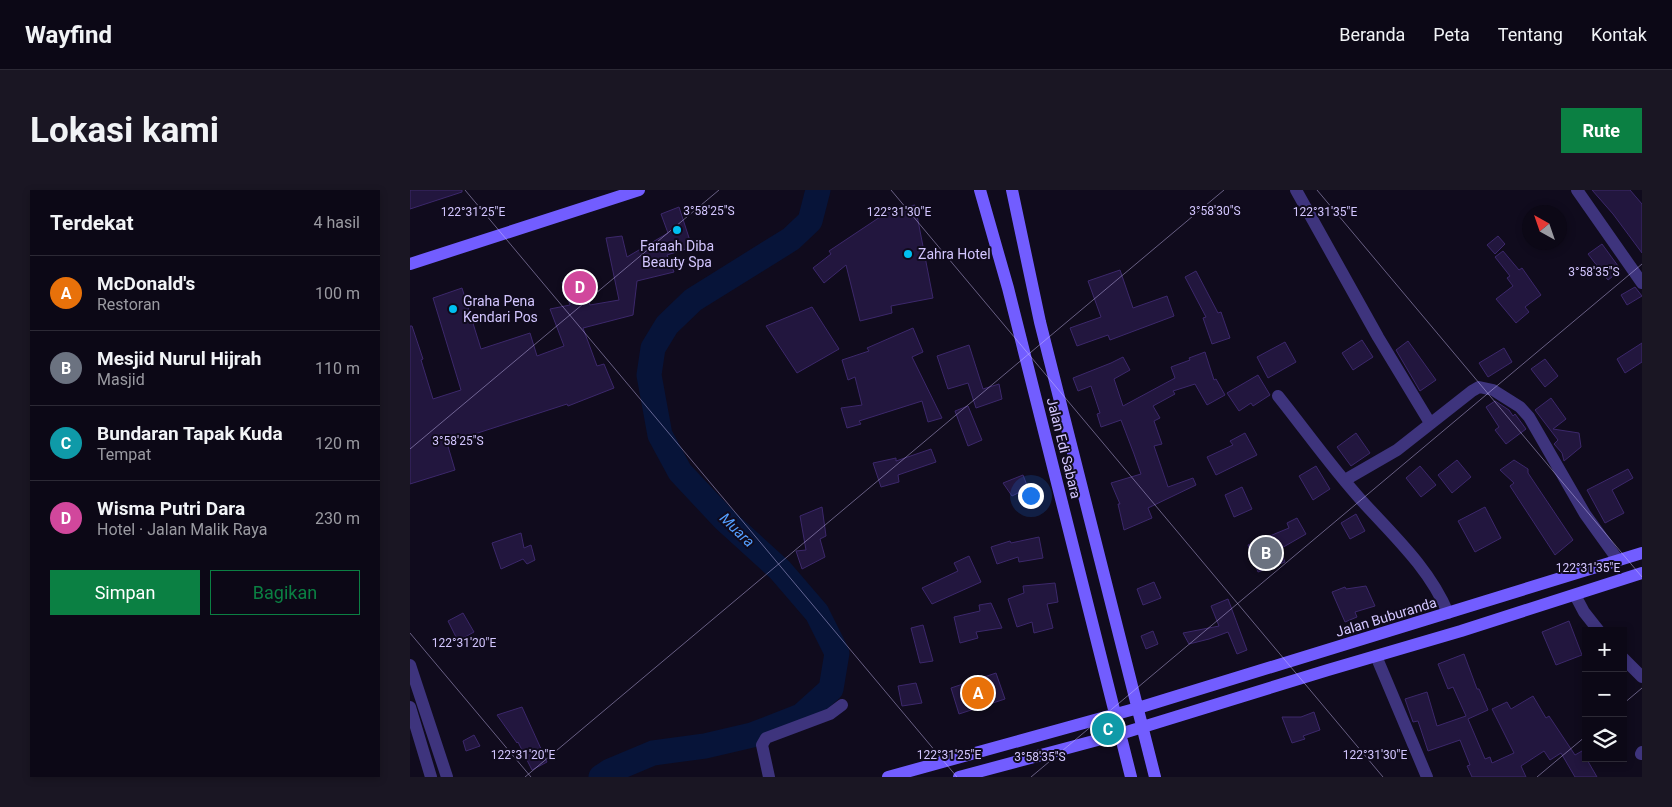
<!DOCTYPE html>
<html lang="id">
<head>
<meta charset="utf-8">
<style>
	:root { --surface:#0c0816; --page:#1a1623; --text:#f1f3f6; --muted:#9a9aa1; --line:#2c2935; --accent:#0b8043 }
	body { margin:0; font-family:Roboto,sans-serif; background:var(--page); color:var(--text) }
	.controls { position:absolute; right:15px; bottom:15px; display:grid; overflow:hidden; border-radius:0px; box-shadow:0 2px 8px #0003 }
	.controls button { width:45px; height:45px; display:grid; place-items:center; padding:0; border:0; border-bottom:1px solid var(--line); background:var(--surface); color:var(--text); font:25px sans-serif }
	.compass { position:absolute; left:1112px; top:15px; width:45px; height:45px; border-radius:50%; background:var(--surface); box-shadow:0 2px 8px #0003; rotate:320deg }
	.you { position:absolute; left:620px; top:305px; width:18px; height:18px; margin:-12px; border:4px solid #fff; border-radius:50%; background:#1a73e8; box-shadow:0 0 0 8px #1a73e833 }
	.badge { display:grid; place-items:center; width:32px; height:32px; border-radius:50%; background:var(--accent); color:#fff; font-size:16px; font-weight:700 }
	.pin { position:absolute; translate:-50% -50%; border:2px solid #fff; box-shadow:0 1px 5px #0006 }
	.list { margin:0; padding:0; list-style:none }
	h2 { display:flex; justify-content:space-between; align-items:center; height:65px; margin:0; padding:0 20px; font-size:21px }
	h2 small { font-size:16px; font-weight:400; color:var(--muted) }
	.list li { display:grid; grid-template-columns:32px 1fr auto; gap:15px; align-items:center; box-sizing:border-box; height:75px; padding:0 20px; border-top:1px solid var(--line) }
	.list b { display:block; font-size:19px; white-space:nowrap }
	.list p { margin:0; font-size:16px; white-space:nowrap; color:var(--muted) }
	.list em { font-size:16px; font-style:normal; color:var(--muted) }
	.actions { display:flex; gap:10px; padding:15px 20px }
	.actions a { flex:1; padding:11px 0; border:1px solid var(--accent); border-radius:0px; text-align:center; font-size:18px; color:var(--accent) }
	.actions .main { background:var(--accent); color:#fff }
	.icon { flex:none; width:28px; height:28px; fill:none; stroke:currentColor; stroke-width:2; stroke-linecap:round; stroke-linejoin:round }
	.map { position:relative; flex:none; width:1232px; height:587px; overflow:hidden; border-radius:0px }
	header { display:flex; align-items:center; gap:30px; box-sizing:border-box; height:70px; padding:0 25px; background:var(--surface); border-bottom:1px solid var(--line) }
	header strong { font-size:24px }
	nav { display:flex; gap:28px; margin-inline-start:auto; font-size:18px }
	.intro { display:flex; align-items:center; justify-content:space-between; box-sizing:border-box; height:120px; padding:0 30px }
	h1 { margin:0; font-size:35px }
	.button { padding:12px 22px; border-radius:0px; background:var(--accent); color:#fff; font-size:18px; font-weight:700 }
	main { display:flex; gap:30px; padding:0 30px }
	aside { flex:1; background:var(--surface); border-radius:0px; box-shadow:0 2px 8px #0003 }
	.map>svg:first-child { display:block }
</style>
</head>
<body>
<header>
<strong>Wayfind</strong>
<nav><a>Beranda</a><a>Peta</a><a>Tentang</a><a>Kontak</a></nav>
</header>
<div class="intro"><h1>Lokasi kami</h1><a class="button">Rute</a></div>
<main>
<aside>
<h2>Terdekat<small>4 hasil</small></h2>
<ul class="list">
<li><span class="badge" style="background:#e8710a">A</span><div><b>McDonald's</b><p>Restoran</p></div><em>100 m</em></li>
<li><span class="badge" style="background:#6b7280">B</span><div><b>Mesjid Nurul Hijrah</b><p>Masjid</p></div><em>110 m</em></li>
<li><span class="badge" style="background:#0f9aa8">C</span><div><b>Bundaran Tapak Kuda</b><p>Tempat</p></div><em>120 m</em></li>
<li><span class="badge" style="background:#d1479c">D</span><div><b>Wisma Putri Dara</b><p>Hotel · Jalan Malik Raya</p></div><em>230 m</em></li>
</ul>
<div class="actions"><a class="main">Simpan</a><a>Bagikan</a></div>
</aside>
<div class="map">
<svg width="1232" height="587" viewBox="0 0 1232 587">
	<rect width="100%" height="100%" fill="#100b1d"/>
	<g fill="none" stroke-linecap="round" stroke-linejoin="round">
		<path stroke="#071439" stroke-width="25" d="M191,587L200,581L243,563L295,556L342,545L391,526L421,499L427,463L407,423L370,380L314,329L270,282L250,245L239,185L243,158L257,135L283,110L381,49L400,31L408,0"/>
	</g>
	<path fill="#22163e" stroke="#3c286b" d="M0,0H52V2L0,19Z
		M1182,0H1220L1232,14V63L1203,24Z
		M505,15L523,108L481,116L482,123L450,131L436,75L414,93L403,78L421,64L419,61L473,25L472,21Z
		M269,17L282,57L257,65L264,82L227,91L223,125L173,138L187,176L194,174L204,198L158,216L157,214L37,253L45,280L0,294V136H2L13,169L11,170L23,209L51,200L23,108L52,98L71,159L120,143L127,166L154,156L140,119L160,115L152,92L172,86L180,115L209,110L196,48L212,46L217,67L258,43L251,24Z
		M1088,46L1095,54L1085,64L1077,55Z
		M1192,54L1211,80L1198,90L1178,64Z
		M1093,61L1109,80L1112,78L1131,105L1115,117L1119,122L1106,133L1086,109L1103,96L1097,88L1100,86L1085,67Z
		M710,80L723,118L757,106L764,126L700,150L698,145L667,156L660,138L691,127L678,91Z
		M786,81L808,123L811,122L820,148L802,154L793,128L796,127L775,87Z
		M1225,97L1232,106L1217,115L1211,105Z
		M402,117L429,159L387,183L356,136Z
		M503,138L513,162L502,167L532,228L518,232L512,211L449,231L451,234L437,238L431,218L452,215L445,187L438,190L432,170L459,161L457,158Z
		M952,150L963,167L943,180L932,163Z
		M998,151L1026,190L1010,201L986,160Z
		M875,152L886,172L858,188L847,167Z
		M1232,153V172L1215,183L1207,169Z
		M559,155L573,199L589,194L592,209L566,218L558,193L538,199L527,166Z
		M1094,158L1102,172L1078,187L1069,173Z
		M795,162L804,190L806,189L815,205L797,215L785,194L763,201L765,204L743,216L750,228L744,231L752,254L744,256L758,297L783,288L786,295L738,318L742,328L714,340L708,314H710L701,293L731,284L724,264L711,230L691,237L687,224L690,223L681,196L668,201L663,188L701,173L713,167L720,180L704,189L713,216L765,188L761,177L780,170L779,168Z
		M1135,169L1148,186L1135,197L1121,179Z
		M848,185L860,205L843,216L841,213L829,221L817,203Z
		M1141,208L1156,229L1143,239L1169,243L1171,257L1154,271L1152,263L1144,254L1148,250L1125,220Z
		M1085,211L1099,220L1103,226L1105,224L1116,239L1096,254L1085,240L1089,237L1076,217Z
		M558,216L572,250L558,256L545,221Z
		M835,243L847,265L806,285L797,267L823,255L820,251Z
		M946,243L960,263L941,276L927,257Z
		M521,259L526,272L488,285L489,292L471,297L463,273L486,268V271Z
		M1047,270L1061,287L1042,303L1028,285Z
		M1104,270L1118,279V283L1163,350L1145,365L1100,296L1104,293L1090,280Z
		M906,276L920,299L903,310L889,286Z
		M1010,276L1026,295L1011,307L996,288Z
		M1218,279L1223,288L1202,300L1214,323L1195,333L1177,300Z
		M613,285L618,298L602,306L593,293Z
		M832,297L842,319L824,327L815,305Z
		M412,317L416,346L410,349L415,367L392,379L386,361L396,360L390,326Z
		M1075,317L1091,348L1065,362L1048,331Z
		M946,324L955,341L940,349L931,333Z
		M887,328L896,344L870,359L875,372L848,382L838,355L879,338L877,333Z
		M111,343L114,358L121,355L125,370L117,374L113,369L91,379L82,353Z
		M629,347L633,368L609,372L608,367L587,374L581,357L600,351L601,353Z
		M559,366L571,392L522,414L512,398L548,381L544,373Z
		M744,392L751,408L733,415L727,399Z
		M645,393L648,412L637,414L643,438L624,443L622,432L607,437L598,409L614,403L613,396Z
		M956,396L965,416L945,422L947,427L935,432L922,402L935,397L936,399Z
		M818,409L837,460L827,464L818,442L799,449L779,454L773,443L809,436L801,416Z
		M581,413L592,438L566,442L568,448L550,453L544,427L570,421L569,415Z
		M53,423L64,442L48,451L38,431Z
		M1159,431L1172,465L1146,475L1132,442Z
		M513,435L523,471L510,473L501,438Z
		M743,441L748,454L736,459L731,446Z
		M1054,464L1067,499H1069L1078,520L1058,529L1075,569L1080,567L1082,573L1104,563L1082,519L1097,512L1101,519L1123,506L1136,528L1139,526L1165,565L1172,561L1187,587H1165L1151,563L1140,570L1134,561L1111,576L1116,587H1062L1057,576L1060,575L1050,550L1018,561L1008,531L1003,532L995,509L1017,502L1027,536L1056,526L1043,497L1038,499L1028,474Z
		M586,483L595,509L549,524L541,498Z
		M506,493L512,513L492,516L488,496Z
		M112,517L137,572L122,580L108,552L107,553L87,525Z
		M904,522L910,540L893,546L895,549L882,553L872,527H891Z
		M64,545L70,556L56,561L53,551Z"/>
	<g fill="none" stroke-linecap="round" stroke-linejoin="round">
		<path stroke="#3e347d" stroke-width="12" d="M886,0L968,147L1020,233
			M1167,0L1232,93
			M868,206C896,241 922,278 952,311C983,345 1020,379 1038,423
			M935,290L987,260L1062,201L1069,197L1083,200L1110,217L1119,227L1175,324L1208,370
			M1165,405L1174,422L1189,441
			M966,466L1017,587
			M1213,468L1232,487
			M0,475L37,587
			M0,517L21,587
			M1231,564L1232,562
			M359,587L352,555L356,548L420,524L432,515"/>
		<path stroke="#725dff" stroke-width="12" d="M570,0L598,98L721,587
			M602,0L630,132L745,587
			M0,74L229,0
			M478,587L728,518L1232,363
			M549,587L710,544L918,480L1051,441L1232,383"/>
	</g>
	<path fill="none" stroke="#d3c6ff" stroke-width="1" stroke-opacity="0.45" d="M55,0L547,587M481,0L973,587M907,0L1232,387M0,259L309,0M0,443L121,587M1213,514L1232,498M115,587L814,0M621,587L1232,74M1127,587L1176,546"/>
	<g fill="#00c0f1" stroke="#100b1d" stroke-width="2">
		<circle cx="267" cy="40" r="5"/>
		<circle cx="498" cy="64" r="5"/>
		<circle cx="43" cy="119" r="5"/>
	</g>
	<g text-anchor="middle" stroke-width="4" stroke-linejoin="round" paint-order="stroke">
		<g font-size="14" fill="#d3c6ff" stroke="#100b1d" text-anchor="start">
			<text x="267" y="61" text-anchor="middle">Faraah Diba<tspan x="267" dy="16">Beauty Spa</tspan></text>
			<text x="508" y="69">Zahra Hotel</text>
			<text x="53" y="116">Graha Pena<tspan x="53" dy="16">Kendari Pos</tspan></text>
		</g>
		<g font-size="14" fill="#d3c6ff" stroke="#100b1d">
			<text transform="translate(654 258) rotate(76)" y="5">Jalan Edi Sabara</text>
			<text transform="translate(976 427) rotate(-17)" y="5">Jalan Buburanda</text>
		</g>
		<g font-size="15" font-style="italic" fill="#549eff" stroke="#100b1d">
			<text transform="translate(327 340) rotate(44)" y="5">Muara</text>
		</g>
	</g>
	<g font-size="12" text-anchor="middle" fill="#d3c6ff" stroke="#100b1d" stroke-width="4" stroke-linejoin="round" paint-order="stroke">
		<text x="299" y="25">3°58'25"S</text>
		<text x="805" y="25">3°58'30"S</text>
		<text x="63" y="26">122°31'25"E</text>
		<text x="489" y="26">122°31'30"E</text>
		<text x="915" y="26">122°31'35"E</text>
		<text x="1184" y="86">3°58'35"S</text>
		<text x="48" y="255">3°58'25"S</text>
		<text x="1178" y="382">122°31'35"E</text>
		<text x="54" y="457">122°31'20"E</text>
		<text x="113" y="569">122°31'20"E</text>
		<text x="539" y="569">122°31'25"E</text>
		<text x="965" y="569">122°31'30"E</text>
		<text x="630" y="571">3°58'35"S</text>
	</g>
</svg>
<div class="controls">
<button>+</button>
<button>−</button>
<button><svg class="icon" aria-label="layers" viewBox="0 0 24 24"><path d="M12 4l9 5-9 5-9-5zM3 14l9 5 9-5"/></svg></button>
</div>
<svg class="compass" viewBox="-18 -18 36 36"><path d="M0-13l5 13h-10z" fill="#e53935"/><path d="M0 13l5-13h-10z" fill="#9a9aa1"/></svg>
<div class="you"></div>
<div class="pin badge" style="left:568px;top:503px;background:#e8710a">A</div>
<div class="pin badge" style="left:856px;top:363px;background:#6b7280">B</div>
<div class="pin badge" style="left:698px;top:539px;background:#0f9aa8">C</div>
<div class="pin badge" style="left:170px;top:97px;background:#d1479c">D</div>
</div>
</main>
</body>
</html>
